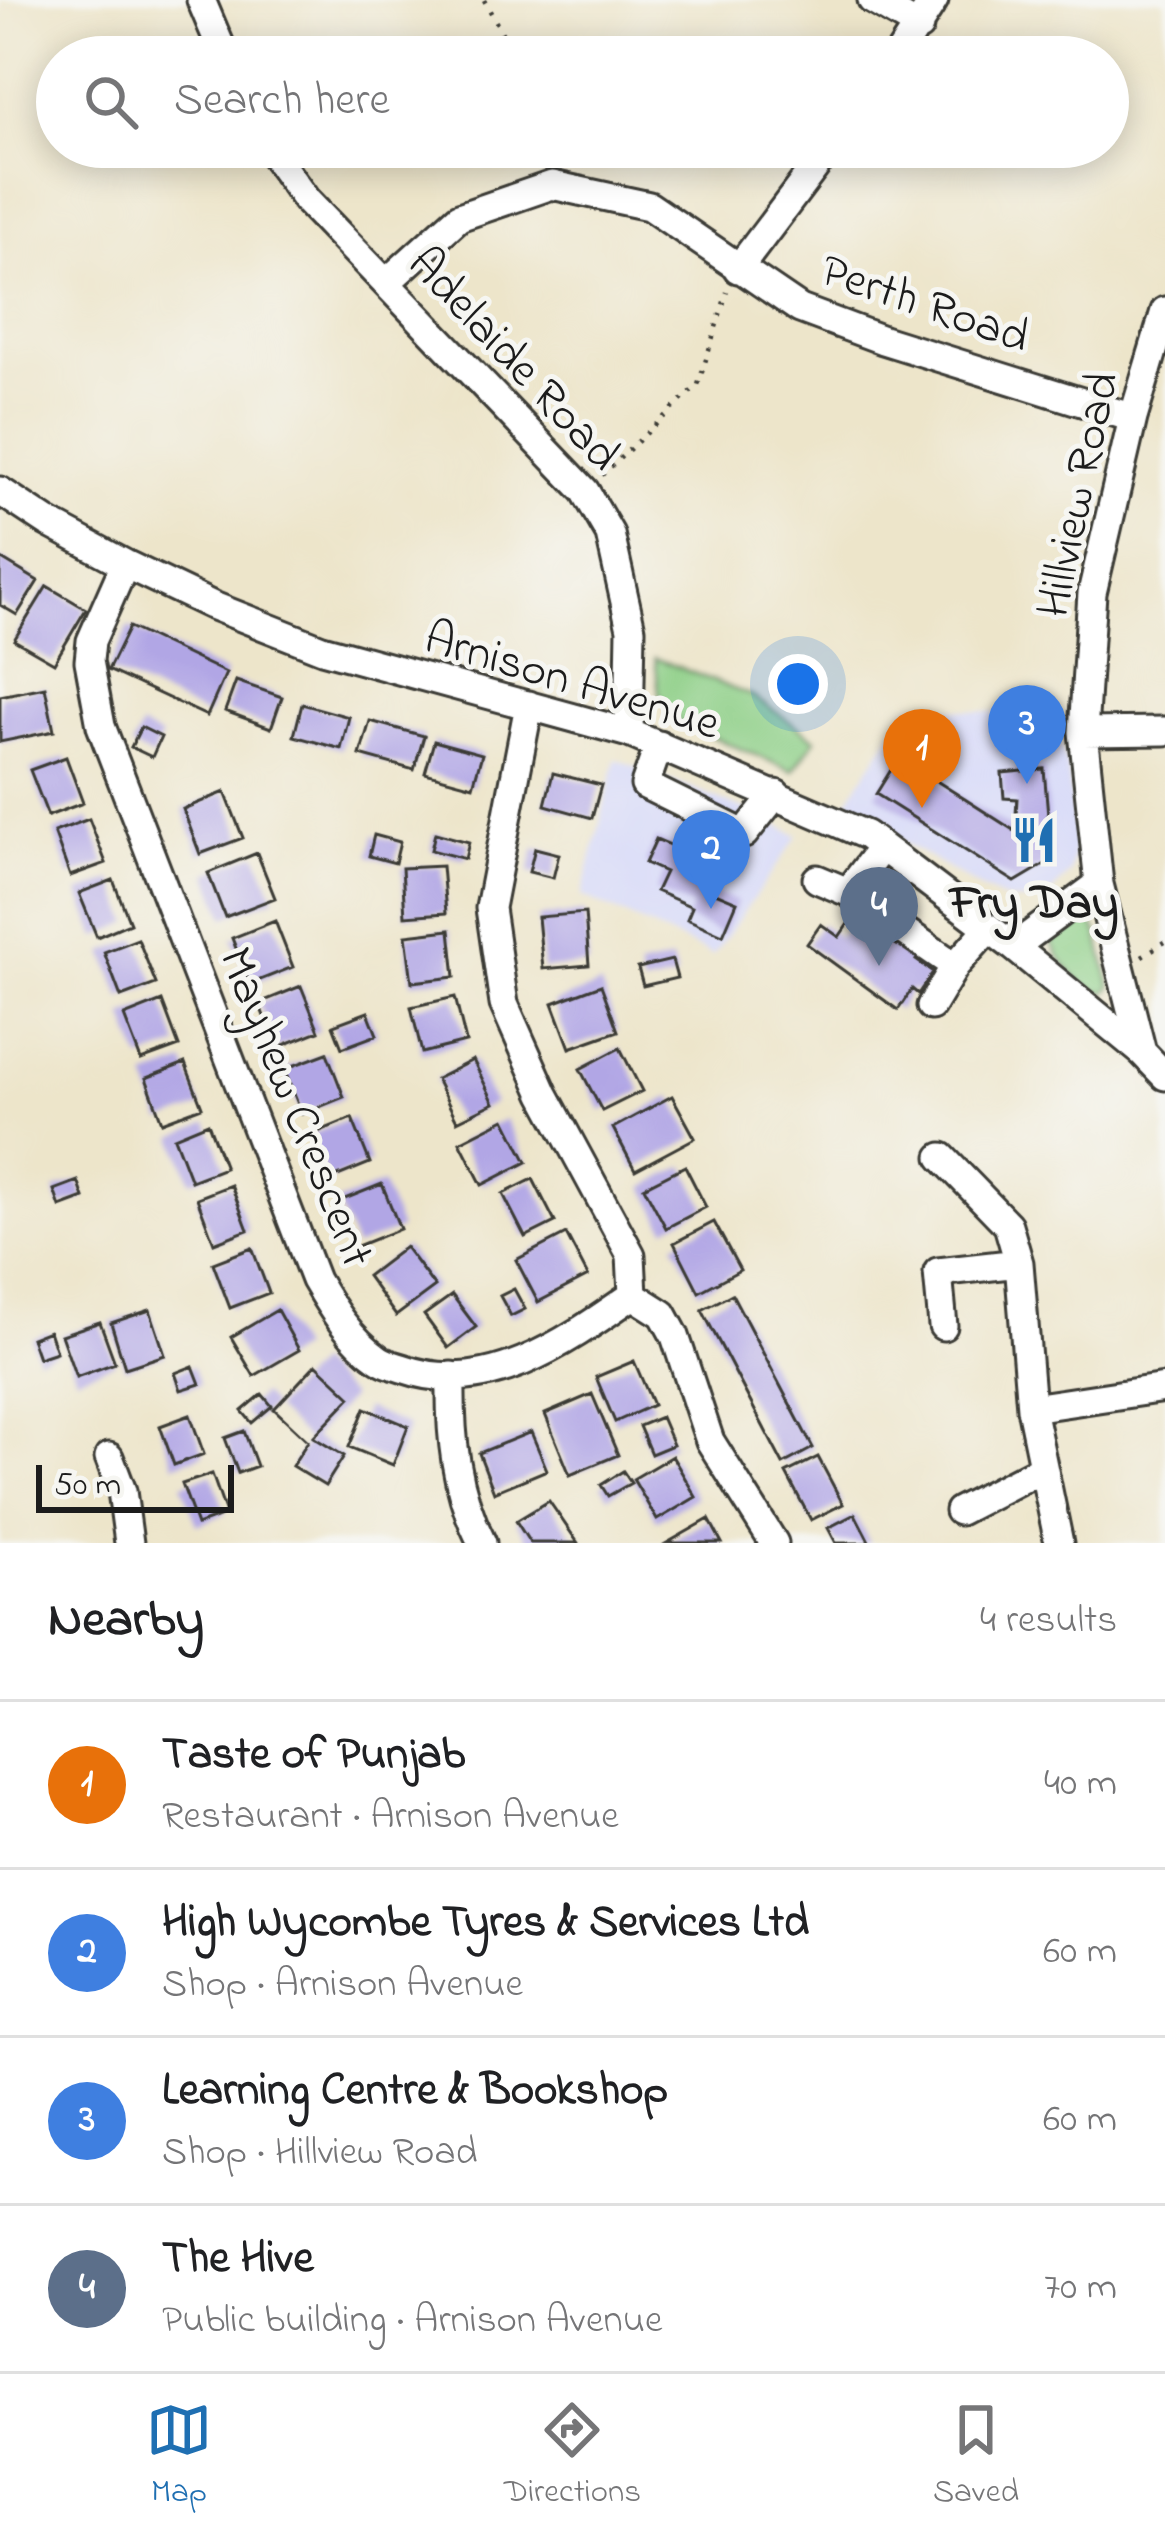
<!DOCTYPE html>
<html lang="en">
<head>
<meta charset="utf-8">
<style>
	:root { --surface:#fff; --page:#f2f2f2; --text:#202124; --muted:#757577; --line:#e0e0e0; --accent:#1f6fb2 }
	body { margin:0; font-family:"Indie Flower",sans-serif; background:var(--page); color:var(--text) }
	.scale { position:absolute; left:36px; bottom:30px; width:198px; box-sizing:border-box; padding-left:12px; border:6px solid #1c1c1c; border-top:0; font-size:33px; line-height:42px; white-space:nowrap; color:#1c1c1c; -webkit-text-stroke:9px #f6f6f2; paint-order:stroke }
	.you { position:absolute; left:798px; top:684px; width:42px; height:42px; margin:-30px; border:9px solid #fff; border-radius:50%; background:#1a73e8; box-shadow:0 0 0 18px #1a73e833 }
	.badge { display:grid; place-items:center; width:78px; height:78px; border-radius:50%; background:var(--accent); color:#fff; font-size:39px; font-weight:700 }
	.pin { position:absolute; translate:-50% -99px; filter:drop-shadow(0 3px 6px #0008) }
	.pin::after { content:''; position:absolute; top:63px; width:42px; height:36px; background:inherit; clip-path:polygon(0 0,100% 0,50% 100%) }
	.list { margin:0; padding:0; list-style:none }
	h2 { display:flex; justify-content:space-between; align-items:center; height:156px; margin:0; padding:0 48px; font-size:51px }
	h2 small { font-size:39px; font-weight:400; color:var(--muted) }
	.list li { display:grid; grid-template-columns:78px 1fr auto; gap:36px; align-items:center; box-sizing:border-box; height:168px; padding:0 48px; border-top:3px solid var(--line) }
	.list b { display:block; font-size:45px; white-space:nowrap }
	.list p { margin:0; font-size:39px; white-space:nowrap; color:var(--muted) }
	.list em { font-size:39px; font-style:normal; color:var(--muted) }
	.icon { flex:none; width:66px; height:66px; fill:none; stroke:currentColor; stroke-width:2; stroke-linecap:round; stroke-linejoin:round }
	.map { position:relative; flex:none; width:1165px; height:1543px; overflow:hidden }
	.search { position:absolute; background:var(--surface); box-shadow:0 6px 30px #0003; left:36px; right:36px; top:36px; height:132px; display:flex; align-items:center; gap:30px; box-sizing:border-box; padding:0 42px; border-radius:66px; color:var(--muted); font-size:45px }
	.sheet { height:828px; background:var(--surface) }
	nav { display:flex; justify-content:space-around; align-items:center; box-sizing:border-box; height:168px; border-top:3px solid var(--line); background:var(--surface); font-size:33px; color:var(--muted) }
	nav a { display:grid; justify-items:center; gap:6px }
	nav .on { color:var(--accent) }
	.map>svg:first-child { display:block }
</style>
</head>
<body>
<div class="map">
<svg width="1165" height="1543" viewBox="0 0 1165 1543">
	<rect width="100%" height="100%" fill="#f6f6f2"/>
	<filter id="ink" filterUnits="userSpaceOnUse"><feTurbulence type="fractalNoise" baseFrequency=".00833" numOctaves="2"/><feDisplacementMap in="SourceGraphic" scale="24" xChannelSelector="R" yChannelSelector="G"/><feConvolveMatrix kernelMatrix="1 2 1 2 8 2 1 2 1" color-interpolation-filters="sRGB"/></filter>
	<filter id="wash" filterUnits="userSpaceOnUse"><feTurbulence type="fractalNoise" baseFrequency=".004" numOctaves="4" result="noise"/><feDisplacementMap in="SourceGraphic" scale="48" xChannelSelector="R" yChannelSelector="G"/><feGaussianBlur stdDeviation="2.7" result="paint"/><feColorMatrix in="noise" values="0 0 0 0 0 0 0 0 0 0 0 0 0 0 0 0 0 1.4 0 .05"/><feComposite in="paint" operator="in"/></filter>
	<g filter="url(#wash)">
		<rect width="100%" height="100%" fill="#ede5ca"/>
		<path fill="#d5d8f9" d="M910,706L1034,715L1032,741L1060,743L1068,770L1075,847L1070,873L1052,892L1032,902L1007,900L980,888L844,806Z
			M616,759L756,814L798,836L713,955L582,896Z"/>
		<path fill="#8ecf87" stroke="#557652" stroke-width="3" d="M655,658L752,696L816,739L793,771L681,724L659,694Z
			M1070,919L1089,920L1097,931L1111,987L1105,993C1081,990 1056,958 1050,936Z"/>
		<g id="blocks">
			<path fill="#b1a6e5" d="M0,558L38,581L17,615L0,605Z
				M47,586L86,609L54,663L14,640Z
				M129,627L226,673L207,716L108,670Z
				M236,681L282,697L271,728L225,711Z
				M45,687L54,731L0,742V696Z
				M302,704L349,717L341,749L294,736Z
				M370,721L424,736L414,770L360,755Z
				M141,727L161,737L152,757L131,747Z
				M434,741L482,754L473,786L425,773Z
				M66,757L83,803L48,816L30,770Z
				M899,757L1015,831L1017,799L1004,798L1002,773L1044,769L1052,860L1015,882L876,794Z
				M553,773L601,785L592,818L545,805Z
				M225,792L243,838L200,854L183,809Z
				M89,819L106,863L70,876L54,832Z
				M435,833L469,842L465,859L431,850Z
				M374,835L400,842L395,863L369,856Z
				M656,839L712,863L701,887L737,902L723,935L687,919L692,907L656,891L665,872L645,863Z
				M535,848L559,854L553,878L529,872Z
				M257,853L275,898L225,917L208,873Z
				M442,866L446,913L405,916L402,868Z
				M113,880L130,923L97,937L79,893Z
				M585,913L589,965L543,969L538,917Z
				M854,915L897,945L900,940L920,954L916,960L933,972L918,994L912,989L898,1010L807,944L821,924L839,937Z
				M275,921L293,967L250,984L232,938Z
				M450,930L455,977L412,982L406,935Z
				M138,939L156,984L121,997L104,952Z
				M672,960L677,978L643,986L638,968Z
				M601,985L618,1031L570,1048L553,1003Z
				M301,986L319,1031L276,1048L259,1003Z
				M455,997L466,1042L422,1053L411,1007Z
				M162,1001L179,1046L141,1060L124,1016Z
				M368,1012L377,1035L342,1048L333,1025Z
				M620,1048L642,1091L602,1111L580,1069Z
				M327,1053L344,1097L302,1114L284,1069Z
				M473,1060L494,1103L457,1121L436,1079Z
				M185,1063L202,1107L162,1122L146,1078Z
				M672,1096L695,1138L635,1170L613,1128Z
				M352,1118L370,1163L328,1180L310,1135Z
				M505,1119L527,1162L482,1185L460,1142Z
				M208,1123L225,1168L191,1181L174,1137Z
				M685,1166L706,1207L666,1228L644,1187Z
				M533,1179L555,1222L525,1237L503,1194Z
				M78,1181L84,1198L60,1207L54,1190Z
				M382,1184L400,1229L355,1247L337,1202Z
				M231,1185L248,1230L214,1243L197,1198Z
				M714,1222L740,1270L699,1292L674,1243Z
				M566,1234L588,1276L538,1302L516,1260Z
				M405,1247L435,1287L396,1316L367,1276Z
				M252,1248L269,1293L230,1308L213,1263Z
				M514,1289L525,1309L511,1316L500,1296Z
				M732,1294L813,1448L783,1464L702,1310Z
				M452,1295L476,1327L448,1348L424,1315Z
				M150,1310L165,1355L125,1368L111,1323Z
				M277,1310L299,1350L254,1376L231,1337Z
				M100,1322L115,1363L76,1377L61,1335Z
				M49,1331L56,1352L38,1358L31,1338Z
				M634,1361L653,1405L615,1422L596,1377Z
				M316,1364L351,1397L313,1437L344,1456L325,1486L292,1466L308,1441L274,1409Z
				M193,1366L200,1384L181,1390L175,1373Z
				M262,1394L272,1406L252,1423L242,1411Z
				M592,1394L618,1455L570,1475L545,1414Z
				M365,1408L408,1426L393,1465L349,1447Z
				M190,1415L204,1454L174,1465L160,1426Z
				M661,1417L673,1445L651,1454L639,1426Z
				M244,1431L257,1466L238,1473L225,1438Z
				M531,1432L547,1470L494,1492L479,1453Z
				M672,1456L696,1497L657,1520L633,1479Z
				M818,1457L843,1504L811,1520L786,1473Z
				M623,1471L631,1483L608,1496L601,1485Z
				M212,1474L226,1514L197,1525L182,1484Z
				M549,1501L578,1543H530L516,1521Z
				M855,1514L870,1543H836L828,1528Z
				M709,1519L722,1543H667Z"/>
		</g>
	</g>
	<g filter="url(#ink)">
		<use href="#blocks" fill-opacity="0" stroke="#3b3a36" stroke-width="3"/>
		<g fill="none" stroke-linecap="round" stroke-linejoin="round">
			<defs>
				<path id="minor" d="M201,0L225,57
					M872,0L919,27
					M897,57L934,0
					M268,147L306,200L585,491L610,534L631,629L629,733
					M738,269L830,147
					M387,282L459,217L552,185L649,206L800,309L883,340L1133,418
					M0,491L47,522L125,564L211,605L322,649L629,733L866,835L1014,947L1142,1052L1165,1076
					M125,564L91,641L89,661L101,726L315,1280C332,1309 350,1339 379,1359C386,1364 396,1366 405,1369C488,1398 567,1341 633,1295L631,1255L544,1094L504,1004L490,908L529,705
					M1083,732L1165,731
					M659,745L645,785L744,834L776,794
					M882,847L848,892L955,966L989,928
					M817,879L848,892
					M1014,947L1099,884
					M931,1006L955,966
					M1142,1052L1099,884L1083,732L1092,593L1133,418L1165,311
					M942,1157L1008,1225L1019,1263L1031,1408L1165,1388
					M633,1295L663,1314L675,1336L710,1441L774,1543
					M943,1326L938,1272L1019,1263
					M451,1376C450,1436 455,1489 482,1543
					M1031,1408L1059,1543
					M109,1457L122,1491L129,1543
					M959,1511L1042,1468"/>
			</defs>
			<use href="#minor" stroke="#3b3a36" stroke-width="33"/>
			<path stroke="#3b3a36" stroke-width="4.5" stroke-dasharray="3 9" stroke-linecap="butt" d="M484,0L507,42L492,52L493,57
				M519,147L525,169
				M602,475L698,385L727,292
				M1142,956L1165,942"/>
			<use href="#minor" stroke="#fff" stroke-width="27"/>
		</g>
	</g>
	<defs>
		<symbol id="restaurant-bare" viewBox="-9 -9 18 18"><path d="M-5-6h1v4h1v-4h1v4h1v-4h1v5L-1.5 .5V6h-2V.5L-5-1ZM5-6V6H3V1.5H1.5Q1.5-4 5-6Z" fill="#1f6fb2" stroke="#f6f6f2" stroke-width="2.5" paint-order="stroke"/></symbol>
	</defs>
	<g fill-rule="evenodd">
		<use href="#restaurant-bare" x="1001" y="807" width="66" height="66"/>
	</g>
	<g text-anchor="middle" stroke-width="10" stroke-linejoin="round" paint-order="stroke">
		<g font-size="48" fill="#1c1c1c" stroke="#f6f6f2">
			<text transform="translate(926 301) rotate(19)" y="17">Perth Road</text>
			<text transform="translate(516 357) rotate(47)" y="17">Adelaide Road</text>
			<text transform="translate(1075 494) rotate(-78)" y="17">Hillview Road</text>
			<text transform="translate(573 678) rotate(17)" y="17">Arnison Avenue</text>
			<text transform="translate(299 1106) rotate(68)" y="17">Mayhew Crescent</text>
		</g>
		<g font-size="48" font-weight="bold" fill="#1c1c1c" stroke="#f6f6f2">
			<text x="1034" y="917">Fry Day</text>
		</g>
	</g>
</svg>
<div class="scale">50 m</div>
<div class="you"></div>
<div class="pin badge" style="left:922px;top:808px;background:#e8710a">1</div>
<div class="pin badge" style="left:711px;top:909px;background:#3f7fe0">2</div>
<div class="pin badge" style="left:1027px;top:784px;background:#3f7fe0">3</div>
<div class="pin badge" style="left:879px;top:966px;background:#5c6f8a">4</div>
<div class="search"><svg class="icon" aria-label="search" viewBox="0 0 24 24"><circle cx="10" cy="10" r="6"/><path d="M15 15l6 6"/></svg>Search here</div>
</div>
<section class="sheet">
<h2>Nearby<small>4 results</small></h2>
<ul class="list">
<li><span class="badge" style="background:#e8710a">1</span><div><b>Taste of Punjab</b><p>Restaurant · Arnison Avenue</p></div><em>40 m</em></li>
<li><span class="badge" style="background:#3f7fe0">2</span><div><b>High Wycombe Tyres &amp; Services Ltd</b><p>Shop · Arnison Avenue</p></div><em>60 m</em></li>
<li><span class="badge" style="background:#3f7fe0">3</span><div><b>Learning Centre &amp; Bookshop</b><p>Shop · Hillview Road</p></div><em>60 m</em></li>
<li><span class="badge" style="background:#5c6f8a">4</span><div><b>The Hive</b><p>Public building · Arnison Avenue</p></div><em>70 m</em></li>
</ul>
</section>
<nav>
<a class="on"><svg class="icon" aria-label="map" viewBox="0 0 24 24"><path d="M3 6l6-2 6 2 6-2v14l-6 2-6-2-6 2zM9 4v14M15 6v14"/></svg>Map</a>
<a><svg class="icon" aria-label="directions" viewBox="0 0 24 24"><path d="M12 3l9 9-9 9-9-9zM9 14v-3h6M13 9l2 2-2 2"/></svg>Directions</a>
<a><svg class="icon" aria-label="saved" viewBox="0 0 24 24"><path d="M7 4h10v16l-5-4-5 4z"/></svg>Saved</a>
</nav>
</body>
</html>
